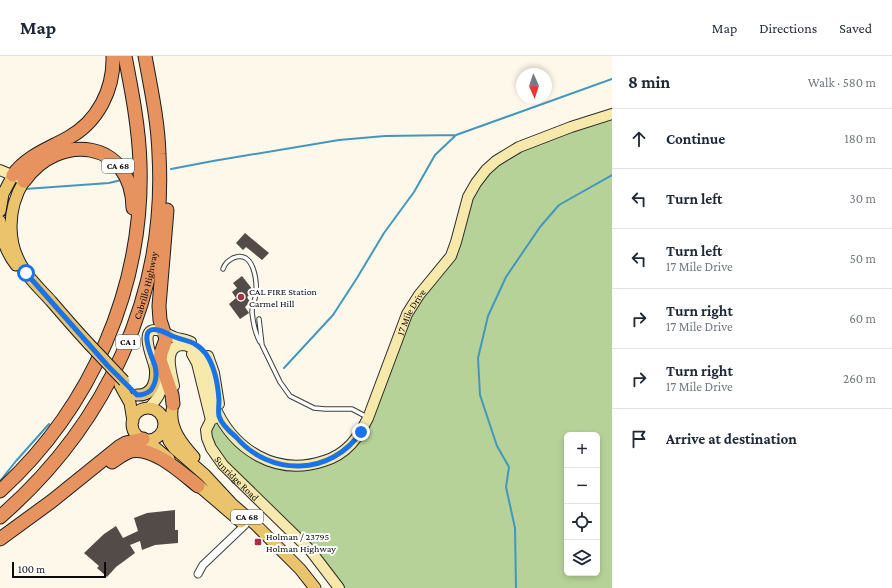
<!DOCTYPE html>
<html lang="en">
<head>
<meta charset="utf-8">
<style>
	:root { --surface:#fff; --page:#f6f6f7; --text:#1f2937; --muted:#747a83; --line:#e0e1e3 }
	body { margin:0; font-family:"Crimson Pro",serif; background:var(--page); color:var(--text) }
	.controls { position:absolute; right:12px; bottom:12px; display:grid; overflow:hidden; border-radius:6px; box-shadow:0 2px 6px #0003 }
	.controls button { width:36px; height:36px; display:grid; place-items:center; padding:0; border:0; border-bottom:1px solid var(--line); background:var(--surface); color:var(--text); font:20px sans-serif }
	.compass { position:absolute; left:516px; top:12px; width:36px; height:36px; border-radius:50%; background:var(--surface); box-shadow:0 2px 6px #0003; rotate:177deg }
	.scale { position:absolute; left:12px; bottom:10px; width:94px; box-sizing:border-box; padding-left:4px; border:2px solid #0b0b0b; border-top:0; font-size:11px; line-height:14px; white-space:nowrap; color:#0b0b0b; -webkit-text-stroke:3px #fff; paint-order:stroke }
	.stop { position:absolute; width:12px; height:12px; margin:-9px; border:3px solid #1a73e8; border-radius:50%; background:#fff }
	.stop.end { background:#1a73e8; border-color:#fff; box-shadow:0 1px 4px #0008 }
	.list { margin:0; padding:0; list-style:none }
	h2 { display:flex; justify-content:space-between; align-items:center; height:52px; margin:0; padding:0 16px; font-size:17px }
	h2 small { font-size:13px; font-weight:400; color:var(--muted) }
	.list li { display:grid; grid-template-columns:26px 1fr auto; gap:12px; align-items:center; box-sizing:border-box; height:60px; padding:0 16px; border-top:1px solid var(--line) }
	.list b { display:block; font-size:15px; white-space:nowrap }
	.list p { margin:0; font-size:13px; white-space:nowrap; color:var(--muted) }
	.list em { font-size:13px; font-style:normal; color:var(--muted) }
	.icon { flex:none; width:22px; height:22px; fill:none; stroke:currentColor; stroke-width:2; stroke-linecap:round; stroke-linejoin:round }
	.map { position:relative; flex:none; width:612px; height:532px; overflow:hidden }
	header { display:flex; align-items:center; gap:24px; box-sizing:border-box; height:56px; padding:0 20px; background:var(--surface); border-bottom:1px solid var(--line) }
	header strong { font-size:19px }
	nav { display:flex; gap:22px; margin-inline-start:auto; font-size:14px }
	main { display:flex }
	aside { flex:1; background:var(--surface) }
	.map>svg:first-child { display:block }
</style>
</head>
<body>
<header>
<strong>Map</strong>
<nav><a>Map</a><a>Directions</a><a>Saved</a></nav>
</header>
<main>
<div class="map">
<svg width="612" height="532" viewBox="0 0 612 532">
	<rect width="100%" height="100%" fill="#fdf8ea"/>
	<path fill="#b7d299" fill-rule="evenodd" d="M612,58V532H339L238,425L206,380L219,360L256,399L306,410L354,386L399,276L442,212L464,152L496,105ZM567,379H597V517H567Z"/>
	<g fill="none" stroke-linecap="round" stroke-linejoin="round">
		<path stroke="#4397bf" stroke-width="2" d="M171,113L213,105L339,84L385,80L456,79L612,23
			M25,133L109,127L121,124
			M284,312L333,259L357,222L384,177L414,136L435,99L455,80
			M0,425L16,405L49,368
			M516,532L515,472L506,431L509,411L497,390L480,339L478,302L488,260L506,221L540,171L559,149L612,119"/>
	</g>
	<path fill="#524b48" d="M245,177L269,197L262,204L246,191L243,194L236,187Z
		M242,220L253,234V236L247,241L250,246L245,251L249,257L240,263L229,248L236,242L232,236L237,232L233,227Z
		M175,454V474H178V487L155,489L142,494L140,485L130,489L135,497L116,511L107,521L97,512L99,510L84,497L104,478L116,470L123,482L138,475L134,462L147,457Z"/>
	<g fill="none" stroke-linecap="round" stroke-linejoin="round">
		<defs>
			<path id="lane" d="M223,213C225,207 228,205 233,202C254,193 257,225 256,238C255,244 252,250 252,256C253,266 255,277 260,286
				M259,263L262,289L280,326L290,340L314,352L325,353H352L367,361"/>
			<path id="street" d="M198,518L203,509L245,469"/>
			<g id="secondary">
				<path d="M0,114L19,122"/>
				<path d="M192,298L197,307L211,364"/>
				<path d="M208,300L214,317L219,348"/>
				<path id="s1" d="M174,330C172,319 162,290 182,289C191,289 200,297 203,305C210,318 208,335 214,349C233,394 276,421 324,405C347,398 358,382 368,362L407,258L419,239L451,200L456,186L468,141L476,127L486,114L496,105L519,91L571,71L612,58"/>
				<path d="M150,351C154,346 160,341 161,333C162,322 134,272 156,274C162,274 168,279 174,281C179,283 186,283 191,286"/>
				<path id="s2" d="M219,360L211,364L206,374L207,382L211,392L223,409L310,494L339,532"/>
			</g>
			<path id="primary" d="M24,125C7,153 6,188 25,215C32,226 42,235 51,245C63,259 76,274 89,288
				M0,155L3,138L13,119
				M0,165C1,181 6,196 16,209
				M120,329L130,347L133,365
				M137,339C154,340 157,323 155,310
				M132 368a16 16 0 1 1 32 0a16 16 0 1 1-32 0Z
				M172,354C170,373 182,388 194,401
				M164,371L169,385L174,392L205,419L231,447L257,470L300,513L315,532
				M145,383L169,403
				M192,424L241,466"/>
			<g id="highway">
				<path d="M13,119C27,100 48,93 68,82C98,66 114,33 113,0"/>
				<path d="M24,125C59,75 132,84 133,152"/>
				<path d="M167,154L159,250L160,264L166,283L161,297L160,304L172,339L173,348"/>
				<path d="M112,406C118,402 124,397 131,395C153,390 182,417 198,430"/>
				<path d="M0,435C91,352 144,232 140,108C139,72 132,36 125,0"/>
				<path id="s3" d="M0,461C106,369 167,240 159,98C158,65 151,33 145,0"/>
				<path d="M0,483L52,445L119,391L126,387L143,383"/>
			</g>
		</defs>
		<use href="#lane" stroke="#3e3e3e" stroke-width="5.5"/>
		<use href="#street" stroke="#3e3e3e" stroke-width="9"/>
		<use href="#secondary" stroke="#2d2d2d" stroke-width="12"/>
		<use href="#primary" stroke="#1c1c1c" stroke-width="13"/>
		<use href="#highway" stroke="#1c1c1c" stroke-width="15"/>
		<use href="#lane" stroke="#fff" stroke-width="3.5"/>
		<use href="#street" stroke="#fff" stroke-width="7"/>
		<use href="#secondary" stroke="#f7e9ac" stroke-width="10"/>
		<use href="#primary" stroke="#ebc36d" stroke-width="11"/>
		<use href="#highway" stroke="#e69360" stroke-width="13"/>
		<defs>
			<path id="primary-bridge" d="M89,288L124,325"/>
		</defs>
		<use href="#primary-bridge" stroke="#1c1c1c" stroke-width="13" stroke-linecap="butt"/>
		<use href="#primary-bridge" stroke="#ebc36d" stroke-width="11"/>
	</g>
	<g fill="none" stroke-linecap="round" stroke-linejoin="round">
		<path stroke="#1a73e8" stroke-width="5" d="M26,217L108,310L137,339C143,339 147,338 151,334C156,327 157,318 155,310C153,303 136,269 158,274C164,275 169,279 175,281C188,286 196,285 206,298C215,311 218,329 219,344C219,349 218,355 219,360C221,367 230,376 236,381C270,421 331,420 361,376"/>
	</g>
	<g fill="#ac3140" stroke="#fff" stroke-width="1.5">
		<circle cx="241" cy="241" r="4"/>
		<rect x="254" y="482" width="8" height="8" rx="2"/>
	</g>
	<g text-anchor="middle" stroke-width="4" stroke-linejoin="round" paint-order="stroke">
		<g fill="#fff" stroke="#545454" stroke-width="1">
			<rect x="102" y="103" width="32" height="14" rx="3"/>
			<rect x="116" y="279" width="24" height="14" rx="3"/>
			<rect x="231" y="454" width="32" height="14" rx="3"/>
		</g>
		<g font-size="9" font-weight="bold" fill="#0b0b0b">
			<text x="118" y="113">CA 68</text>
			<text x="128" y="289">CA 1</text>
			<text x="247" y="464">CA 68</text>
		</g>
		<g font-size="10" fill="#0b0b0b" stroke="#fff">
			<text dy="4" stroke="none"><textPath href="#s3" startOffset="278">Cabrillo Highway</textPath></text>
			<text dy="4" stroke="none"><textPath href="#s1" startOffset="436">17 Mile Drive</textPath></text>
			<text dy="4" stroke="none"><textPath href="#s2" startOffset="79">Sunridge Road</textPath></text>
		</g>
		<g font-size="10" fill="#0b0b0b" stroke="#fff" text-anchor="start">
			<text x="249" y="239">CAL FIRE Station<tspan x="249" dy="12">Carmel Hill</tspan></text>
			<text x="266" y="484">Holman / 23795<tspan x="266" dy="12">Holman Highway</tspan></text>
		</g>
	</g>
</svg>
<div class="controls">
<button>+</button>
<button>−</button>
<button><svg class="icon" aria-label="locate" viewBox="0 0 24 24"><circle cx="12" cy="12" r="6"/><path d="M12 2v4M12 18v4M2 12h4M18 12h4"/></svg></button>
<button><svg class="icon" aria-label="layers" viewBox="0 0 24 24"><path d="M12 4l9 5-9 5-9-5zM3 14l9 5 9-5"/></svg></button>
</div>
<svg class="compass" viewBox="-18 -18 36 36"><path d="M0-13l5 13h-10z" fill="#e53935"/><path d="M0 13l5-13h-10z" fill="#747a83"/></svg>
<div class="scale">100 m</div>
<div class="stop" style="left:26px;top:217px"></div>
<div class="stop end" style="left:361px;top:376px"></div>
</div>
<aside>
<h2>8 min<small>Walk · 580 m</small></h2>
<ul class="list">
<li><svg class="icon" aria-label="ahead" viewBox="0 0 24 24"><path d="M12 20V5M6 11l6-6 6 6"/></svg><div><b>Continue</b></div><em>180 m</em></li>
<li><svg class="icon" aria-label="left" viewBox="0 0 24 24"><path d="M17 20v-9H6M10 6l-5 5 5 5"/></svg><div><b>Turn left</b></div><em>30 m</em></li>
<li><svg class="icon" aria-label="left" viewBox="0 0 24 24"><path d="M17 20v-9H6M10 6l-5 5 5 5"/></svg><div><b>Turn left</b><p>17 Mile Drive</p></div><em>50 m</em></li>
<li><svg class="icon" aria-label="right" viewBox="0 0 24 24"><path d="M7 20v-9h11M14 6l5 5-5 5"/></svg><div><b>Turn right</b><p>17 Mile Drive</p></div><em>60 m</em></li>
<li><svg class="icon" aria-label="right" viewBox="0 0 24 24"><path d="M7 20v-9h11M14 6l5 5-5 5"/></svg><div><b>Turn right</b><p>17 Mile Drive</p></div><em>260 m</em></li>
<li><svg class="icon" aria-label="arrive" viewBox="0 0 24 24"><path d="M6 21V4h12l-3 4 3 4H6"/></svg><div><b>Arrive at destination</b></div></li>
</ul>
</aside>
</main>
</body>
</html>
